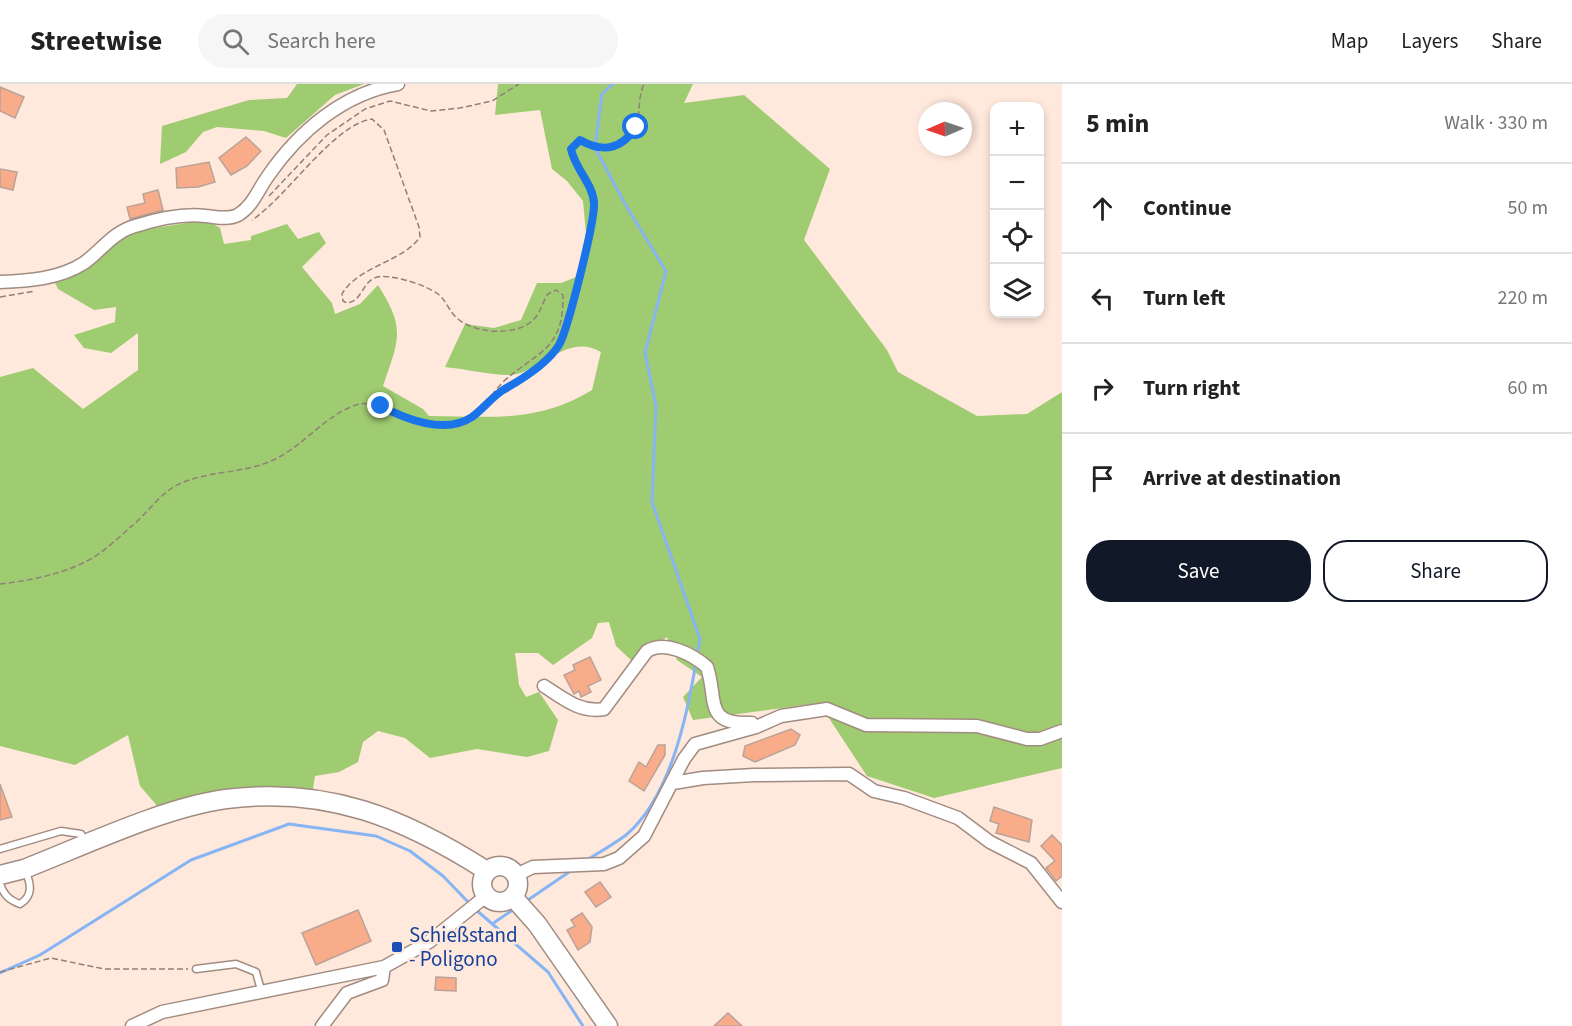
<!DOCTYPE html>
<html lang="en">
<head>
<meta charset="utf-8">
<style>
	:root { --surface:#fff; --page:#f6f6f6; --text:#222; --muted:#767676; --line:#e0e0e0; --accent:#111827 }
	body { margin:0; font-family:"Source Sans 3",sans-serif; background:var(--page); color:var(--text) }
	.controls { position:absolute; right:18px; top:18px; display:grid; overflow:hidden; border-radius:12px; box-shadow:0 3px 9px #0003 }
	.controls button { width:54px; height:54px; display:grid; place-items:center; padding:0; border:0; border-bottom:2px solid var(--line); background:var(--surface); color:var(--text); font:30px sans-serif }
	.compass { position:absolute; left:918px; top:18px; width:54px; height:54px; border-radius:50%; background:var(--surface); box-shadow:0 3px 9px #0003; rotate:268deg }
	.stop { position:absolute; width:18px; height:18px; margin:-14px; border:4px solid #1a73e8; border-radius:50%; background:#fff }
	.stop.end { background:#1a73e8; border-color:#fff; box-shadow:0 2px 6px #0008 }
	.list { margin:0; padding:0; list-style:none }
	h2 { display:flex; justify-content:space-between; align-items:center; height:78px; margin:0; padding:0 24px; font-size:26px }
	h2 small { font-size:20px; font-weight:400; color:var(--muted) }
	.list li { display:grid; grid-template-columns:39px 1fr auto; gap:18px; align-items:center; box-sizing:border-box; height:90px; padding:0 24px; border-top:2px solid var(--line) }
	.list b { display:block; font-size:22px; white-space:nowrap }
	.list em { font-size:20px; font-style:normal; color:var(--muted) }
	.actions { display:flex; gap:12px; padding:18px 24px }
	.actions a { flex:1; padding:14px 0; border:2px solid var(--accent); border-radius:24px; text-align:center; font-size:21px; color:var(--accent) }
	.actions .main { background:var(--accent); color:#fff }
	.icon { flex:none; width:33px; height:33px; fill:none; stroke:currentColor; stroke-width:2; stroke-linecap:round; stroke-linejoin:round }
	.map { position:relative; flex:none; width:1062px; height:942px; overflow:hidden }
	header { display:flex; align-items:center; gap:36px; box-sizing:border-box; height:84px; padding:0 30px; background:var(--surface); border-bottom:2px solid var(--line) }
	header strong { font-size:28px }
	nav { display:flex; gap:33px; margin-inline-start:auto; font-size:21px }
	.search { width:420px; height:54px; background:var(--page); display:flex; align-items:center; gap:15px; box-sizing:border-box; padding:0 21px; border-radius:33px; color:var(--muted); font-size:22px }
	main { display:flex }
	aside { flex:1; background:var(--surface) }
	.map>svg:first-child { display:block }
</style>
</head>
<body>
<header>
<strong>Streetwise</strong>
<div class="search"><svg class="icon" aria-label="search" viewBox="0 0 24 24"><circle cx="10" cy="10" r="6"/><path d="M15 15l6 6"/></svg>Search here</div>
<nav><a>Map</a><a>Layers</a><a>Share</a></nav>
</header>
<main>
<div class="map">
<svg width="1062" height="942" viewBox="0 0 1062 942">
	<rect width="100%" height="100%" fill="#ffe8dc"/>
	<path fill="#9fcb71" d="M297,0H364L335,11L286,54L264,47L217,43L203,48L186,68L160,80L162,42L249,16L287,14Z
		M498,0H693L684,19L744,11L830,85L804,156L887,266L898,288L977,332L1027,330L1062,308V684L934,714L867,692L819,619L693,636L683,613L702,593L677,576L667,553L632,577L616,562L609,538L598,539L592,554L553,581L538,569H515L519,601L526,613L539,608L558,636L549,667L527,673L477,665L430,674L405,654L378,647L363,658L358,678L339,688L315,692L313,705H225L159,724L140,702L128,651L75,681L0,662V293L33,284L83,325L138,286V249L111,269L84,264L74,251L115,238L116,223L94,226L58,205L50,188L83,172L108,151L207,136L220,144L224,160L251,156V152L287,140L298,155L319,148L326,159L302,183L332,219L335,230L360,220L378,201C406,245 399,255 383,302L423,325L429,332C491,332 536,340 592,306L601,268C566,248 540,290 510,291C489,291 466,285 445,283L465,240L494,244L521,236L537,199H561L579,192L586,149L583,117L567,97L552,85L540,26L495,31Z"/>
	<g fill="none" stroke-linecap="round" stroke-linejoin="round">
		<path stroke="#87b4f3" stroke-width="3" d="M613,0L602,10L595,64L625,120L666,187L645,269L656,322L652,418L700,555L697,571
			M587,776C600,768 614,760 626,751C670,714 687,633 696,578
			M525,818L572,786
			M475,825L548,888L583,942
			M492,840L514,825
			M0,889L40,871L191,776L289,740L376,752L410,767L443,792L470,820"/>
	</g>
	<path fill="#f9ac89" stroke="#b9a399" stroke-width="1.5" d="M0,3L24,13L15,34L0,27Z
		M246,53L261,67L247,82L231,91L219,74Z
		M209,78L215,98L198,103L177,104L176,84Z
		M0,85L17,88L13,106L0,103Z
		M158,106L163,126L130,135L127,123L145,119L143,110Z
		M590,573L601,596L588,602L591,608L581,613L579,607L574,610L564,591L575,586L573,581Z
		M791,645L800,651L795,661L755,678L743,672L745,662Z
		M658,661H665V671L644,707L629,697L639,678L646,683Z
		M0,700L12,733L0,736Z
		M994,723L1032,736L1029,758L996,749L999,740L990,737Z
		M1052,751L1062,761V792L1056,797L1046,784L1055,777L1041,762Z
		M600,798L611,813L596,823L585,808Z
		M358,826L371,857L316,881L302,849Z
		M582,829L592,843L590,858L578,866L567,846L575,842L571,836Z
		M436,893L456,894V907L435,906Z
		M728,929L742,942H714Z"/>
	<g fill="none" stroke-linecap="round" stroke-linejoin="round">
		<defs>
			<path id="lane" d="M0,765L61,747L81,750L85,757
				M0,800C4,811 9,816 20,820C33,812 31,801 26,788
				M196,885L236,880L256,888L261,906"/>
			<path id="street" d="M0,198C28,197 59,195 84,179C101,167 113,148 135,142C157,135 183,129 206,132C216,133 228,136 238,131C253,122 258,106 268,92C299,47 344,9 398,0
				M544,602C564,615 580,629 604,625L647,567C665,556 692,570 707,583C718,616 703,641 752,639L755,643
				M673,699L703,694L754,691L849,690L874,707L904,714L958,734L990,758L1031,779L1062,818
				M516,791L533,783L604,780L619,774L644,752L684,675L695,660L756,643L781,632L827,625L866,641L977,642L1027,655H1040L1062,647
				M132,942L162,928L384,883L429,858L486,812
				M322,942L347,909L382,896L384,883"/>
			<path id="secondary" d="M482 800a18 18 0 1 1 36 0a18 18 0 1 1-36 0Z
				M0,791L24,785C83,762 165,723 226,715C327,702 404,734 487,787
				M513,813L537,840L608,942"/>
		</defs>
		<use href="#lane" stroke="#a18c81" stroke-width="9"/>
		<use href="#street" stroke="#a18c81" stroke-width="15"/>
		<use href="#secondary" stroke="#a18c81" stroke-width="21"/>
		<path stroke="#8f8078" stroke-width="1.5" stroke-dasharray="6 3" stroke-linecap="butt" d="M269,112L327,51L365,25L390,17L431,27L460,24L492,17L519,0
			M0,213L35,207
			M488,317C511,299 539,286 557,263C567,250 597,131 594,116C589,97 575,84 571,65L580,55C599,67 628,70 636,43C641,28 637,16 644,0
			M0,500C27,497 58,491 83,479C101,471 118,454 133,441C147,429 161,409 177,401C209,385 249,391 281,372C306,358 328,330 356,321C387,311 423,358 469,334C483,326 492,309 503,298C537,267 564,267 563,211L556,206L548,210C543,217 541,227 535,234C519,253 476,250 458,235C449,228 447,217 438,210C425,201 405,195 390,193C360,188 367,216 347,219L343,217L342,210C358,182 403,178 420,153L419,143L384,46L372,35C334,40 287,113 252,136
			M0,888L51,874L104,885H188"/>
		<use href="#lane" stroke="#fff" stroke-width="6"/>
		<use href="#street" stroke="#fff" stroke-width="12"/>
		<use href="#secondary" stroke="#fff" stroke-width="18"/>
	</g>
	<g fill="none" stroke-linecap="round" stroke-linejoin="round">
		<path stroke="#1a73e8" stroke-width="8" d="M381,322C405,335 445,351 472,333C483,325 491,314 503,306C521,296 548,279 559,261C568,245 595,137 594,119C593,100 575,85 571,65L580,56C603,69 621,66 636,43"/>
	</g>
	<rect fill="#1a4fb4" stroke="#ffe8dc" stroke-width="2" x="391" y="857" width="12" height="12" rx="3"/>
	<g text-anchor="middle" stroke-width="5" stroke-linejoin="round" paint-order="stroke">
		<g font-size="21" fill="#164399" stroke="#ffe8dc" text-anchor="start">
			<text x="409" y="858">Schießstand<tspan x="409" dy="24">- Poligono</tspan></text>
		</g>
	</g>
</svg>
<div class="controls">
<button>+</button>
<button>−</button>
<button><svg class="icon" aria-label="locate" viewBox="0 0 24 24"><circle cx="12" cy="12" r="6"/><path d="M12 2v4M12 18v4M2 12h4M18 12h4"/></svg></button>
<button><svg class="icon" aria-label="layers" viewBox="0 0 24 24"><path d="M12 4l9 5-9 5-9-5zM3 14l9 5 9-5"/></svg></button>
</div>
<svg class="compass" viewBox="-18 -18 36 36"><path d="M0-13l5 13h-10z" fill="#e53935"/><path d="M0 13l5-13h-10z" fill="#767676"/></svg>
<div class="stop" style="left:636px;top:43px"></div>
<div class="stop end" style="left:381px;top:322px"></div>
</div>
<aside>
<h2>5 min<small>Walk · 330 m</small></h2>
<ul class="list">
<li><svg class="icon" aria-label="ahead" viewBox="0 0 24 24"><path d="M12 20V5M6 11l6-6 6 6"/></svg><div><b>Continue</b></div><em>50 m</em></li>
<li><svg class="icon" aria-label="left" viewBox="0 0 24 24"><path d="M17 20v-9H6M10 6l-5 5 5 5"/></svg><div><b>Turn left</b></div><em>220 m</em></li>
<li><svg class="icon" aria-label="right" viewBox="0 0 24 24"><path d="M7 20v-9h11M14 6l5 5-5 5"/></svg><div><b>Turn right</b></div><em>60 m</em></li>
<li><svg class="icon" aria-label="arrive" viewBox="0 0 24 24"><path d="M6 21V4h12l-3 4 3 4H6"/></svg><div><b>Arrive at destination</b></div></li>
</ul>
<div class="actions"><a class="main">Save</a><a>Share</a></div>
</aside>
</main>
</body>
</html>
